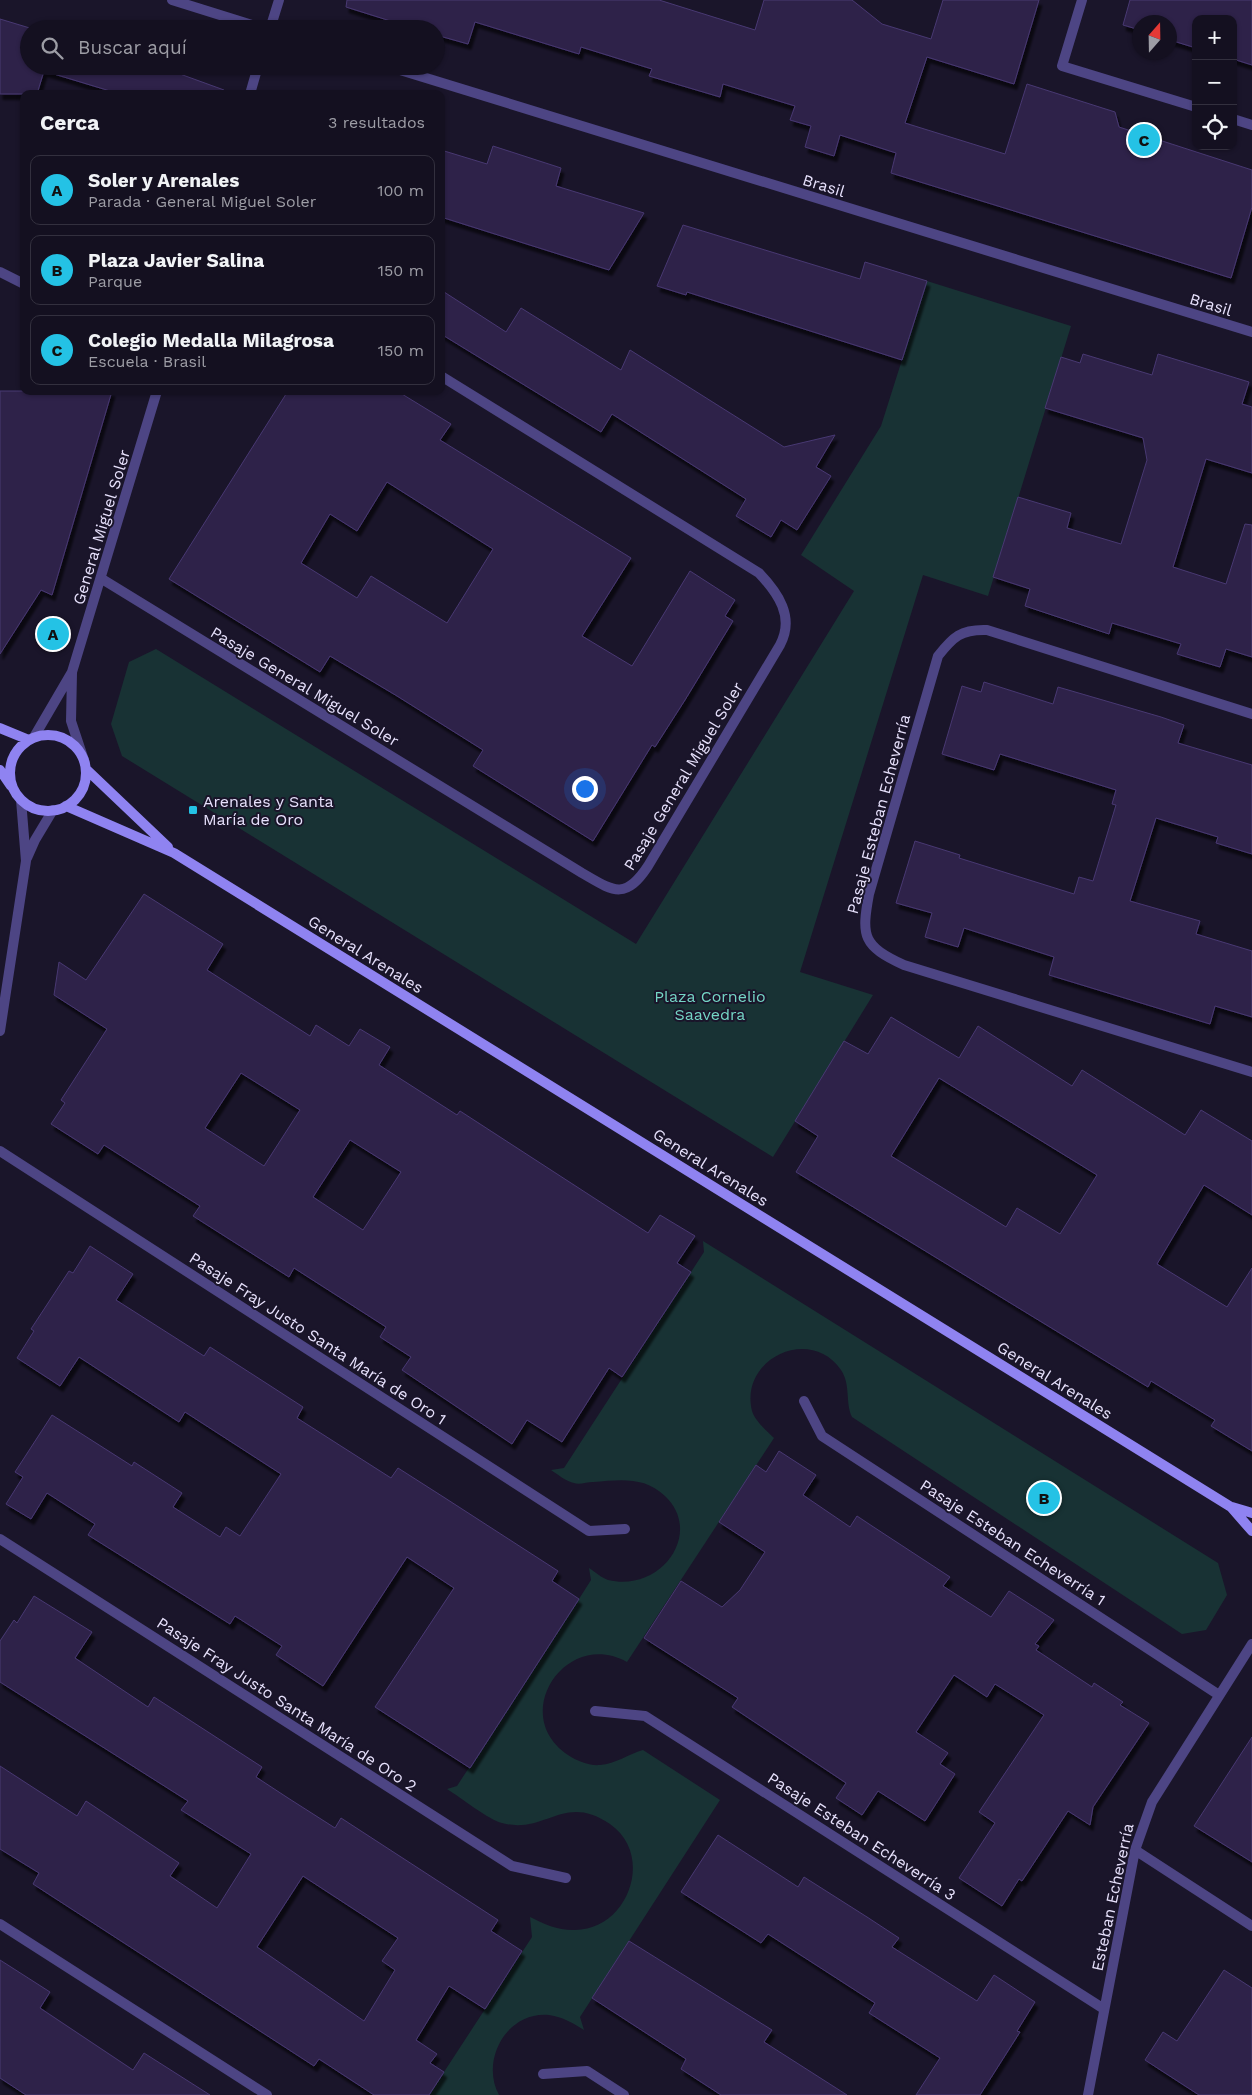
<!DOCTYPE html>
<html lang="es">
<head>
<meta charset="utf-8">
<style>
	:root { --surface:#141020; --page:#1d1929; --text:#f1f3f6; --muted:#9d9da5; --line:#33303e; --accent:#24c2e5 }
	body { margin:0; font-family:"Work Sans",sans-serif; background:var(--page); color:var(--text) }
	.controls { position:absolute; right:15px; top:15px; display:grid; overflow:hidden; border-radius:10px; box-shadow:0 1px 4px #0004 }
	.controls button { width:45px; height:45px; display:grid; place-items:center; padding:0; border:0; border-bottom:1px solid var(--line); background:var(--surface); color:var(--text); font:25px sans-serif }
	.compass { position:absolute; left:1132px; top:15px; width:45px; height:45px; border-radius:50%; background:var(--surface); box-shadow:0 1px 4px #0004; rotate:20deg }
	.you { position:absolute; left:584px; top:788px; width:18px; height:18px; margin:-12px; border:4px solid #fff; border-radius:50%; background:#1a73e8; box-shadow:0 0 0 8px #1a73e833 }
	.badge { display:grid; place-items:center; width:32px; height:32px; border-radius:50%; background:var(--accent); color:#111; font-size:16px; font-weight:700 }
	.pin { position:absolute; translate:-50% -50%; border:2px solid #fff; box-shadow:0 1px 5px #0006 }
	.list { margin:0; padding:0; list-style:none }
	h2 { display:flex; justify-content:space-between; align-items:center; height:65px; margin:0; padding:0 20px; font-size:21px }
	h2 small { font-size:16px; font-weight:400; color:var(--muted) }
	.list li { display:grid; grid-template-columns:32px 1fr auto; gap:15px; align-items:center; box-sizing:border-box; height:70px; margin:0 10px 10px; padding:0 10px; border:1px solid var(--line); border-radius:10px }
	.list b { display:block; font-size:19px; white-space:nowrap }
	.list p { margin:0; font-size:16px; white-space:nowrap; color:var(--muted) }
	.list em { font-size:16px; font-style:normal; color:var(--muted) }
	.icon { flex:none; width:28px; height:28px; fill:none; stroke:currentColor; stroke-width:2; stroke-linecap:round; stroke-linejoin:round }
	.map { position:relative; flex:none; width:1252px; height:2095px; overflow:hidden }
	.search { position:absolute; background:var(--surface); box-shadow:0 1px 4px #0004; left:20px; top:20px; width:425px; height:55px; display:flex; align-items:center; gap:12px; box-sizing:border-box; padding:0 18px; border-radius:28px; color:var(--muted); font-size:19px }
	.panel { position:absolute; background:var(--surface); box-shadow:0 1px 4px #0004; left:20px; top:90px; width:425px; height:305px; border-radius:10px }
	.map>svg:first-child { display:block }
</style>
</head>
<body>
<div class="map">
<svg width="1252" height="2095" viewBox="0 0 1252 2095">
	<defs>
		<filter id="shadow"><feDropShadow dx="3" dy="5.5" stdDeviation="1" flood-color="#0009"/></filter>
	</defs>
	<rect width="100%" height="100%" fill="#1a152a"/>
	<path fill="#183234" d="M927,281L1071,326L988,596L923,575L800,972L873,995L773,1157L122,756L111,724L129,662L156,649L636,944L854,591L801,555L881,426Z
		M703,1241L1218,1563L1227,1595L1206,1630L1182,1634L852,1417C845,1402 851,1385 841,1370C810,1325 739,1359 752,1411C755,1421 767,1431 774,1438L627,1662C566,1628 508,1715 568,1755C577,1761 589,1766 600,1765C616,1764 628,1754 643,1750L720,1800L580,2017L584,2030C573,2023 563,2017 549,2015C507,2011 480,2060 499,2095H429L532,1937L530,1917C544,1924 557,1930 573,1930C627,1932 656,1856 610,1824C564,1792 545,1835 502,1823C489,1820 460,1797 447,1789L457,1786L579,1599L591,1580L589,1568C595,1572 602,1578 608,1580C661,1593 704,1533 665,1496C644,1476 620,1480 593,1482C587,1482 579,1485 574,1483C567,1482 557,1474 551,1470L564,1468L704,1252Z"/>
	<path fill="#2e2349" stroke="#483872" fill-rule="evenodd" filter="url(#shadow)" d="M347,0H659L755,30L764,0H852L882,24L931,39L943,0H1039L1014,84L927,57L905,123L1005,154L1027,84L1115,112L1119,127L1252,170V207L1231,278L891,173L896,153L840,135L834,156L805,147L811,126L790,120L795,106L723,84L720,97L649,76L652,69L581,47L579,54L475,22L468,44L436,35V29H416L346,7Z
		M1130,0H1252V65L1233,59V19H1196V48L1170,40V22H1140V30L1123,25Z
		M0,19L33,29H29V66H158L224,90L223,94H120L44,71L37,94H0Z
		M493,146L561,168L556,186L644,213L609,270L441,217V150L487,164Z
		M683,225L860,279L865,262L927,281L902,360L687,292L686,295L657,286Z
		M441,290L506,332L521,308L621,370L630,350L784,447L835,435L816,467L831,476L797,530L781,520L771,537L736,516L746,499L612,414L601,432L441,334Z
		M1083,354L1152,375L1158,354L1249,382L1242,404L1252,407V473L1206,459L1173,567L1226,584L1245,524L1252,525V657L1226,649L1220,667L1203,662L1177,654L1181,644L1112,623L1109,634L1025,606L1030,589L993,577L1018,497L1071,513L1067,528L1121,544L1147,460L1143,438L1045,408L1061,357L1080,363Z
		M0,391H112L52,595L41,590L0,654Z
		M288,391H397L451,424L440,440L631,558L582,636L632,666L690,571L735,600L725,616L733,621L685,700L655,747L652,745L593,841L473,766L483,750L397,696L330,656L320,672L169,579ZM387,482L493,549L447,623L371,576L357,598L301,563L330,514L357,531Z
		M984,682L1053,704L1058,687L1161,717L1184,725L1178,743L1252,765V854L1216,843L1218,837L1156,818L1130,901L1200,921L1196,934L1252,951V1017L1215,1006L1210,1024L1049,975L1054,957L964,928L958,947L925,937L932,913L896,903L915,841L960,855L959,858L1074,894L1079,877L1093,881L1116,805L1112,804L1116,790L1000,754L994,770L942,754L962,686L981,692Z
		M144,894L223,944L207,970L310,1036L316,1025L349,1046L360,1029L390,1047L379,1065L457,1115L460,1111L648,1233L660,1215L695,1236L677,1263L691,1272L622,1377L609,1368L562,1442L527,1420L512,1444L402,1370L411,1357L380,1337L386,1327L294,1268L289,1277L193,1216L200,1206L104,1145L98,1154L51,1124L65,1103L61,1100L107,1029L54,995L59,962L86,980ZM241,1073L300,1110L264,1166L205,1128ZM350,1140L401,1172L363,1230L313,1197Z
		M891,1017L959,1058L978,1026L1072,1086L1082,1070L1185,1135L1201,1110L1252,1141V1215L1204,1185L1157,1264L1227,1307L1252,1268V1451L1211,1426L1215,1420L1151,1381L1148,1387L796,1172L818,1136L795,1121L844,1041L868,1054ZM939,1078L1097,1175L1060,1234L1017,1208L1006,1227L891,1156Z
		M90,1246L133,1274L116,1300L204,1356L210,1347L269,1385L303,1407L297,1418L391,1478L398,1468L445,1498L558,1571L552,1581L579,1599L470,1768L375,1707L454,1588L407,1557L323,1686L276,1655L282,1646L235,1616L230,1624L88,1535L95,1524L47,1493L31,1519L6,1504L23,1477L15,1472L52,1415L132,1466L134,1462L182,1493L173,1507L220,1537L226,1527L240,1536L281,1474L185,1412L179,1422L79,1357L60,1386L17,1358L34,1331L31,1329L69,1271L73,1273Z
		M779,1451L816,1475L803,1495L850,1527L857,1516L872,1526L950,1577L943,1586L991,1617L1009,1591L1054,1620L1035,1644L1039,1646L1036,1650L1092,1687L1094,1683L1123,1702L1120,1705L1149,1723L1093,1807L1090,1825L1068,1811L1022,1881L1019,1879L1002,1906L959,1878L995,1823L979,1812L1044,1715L995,1684L987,1697L954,1675L916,1732L948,1753L940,1764L955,1774L925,1821L878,1791L862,1815L836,1798L846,1783L732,1707L738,1698L644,1638L681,1581L722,1607L740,1590L765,1552L719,1522L756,1465L766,1472Z
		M34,1596L92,1632L75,1658L148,1707L154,1697L262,1767L256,1777L288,1798L335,1828L341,1818L498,1920L491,1931L522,1951L485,2009L449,1986L416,2040L437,2054L430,2063L444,2072L429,2095H374L319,2059L314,2066L33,1884L39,1873L0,1849V1766L77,1816L86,1801L179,1863L170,1876L217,1908L251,1854L181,1810L188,1801L0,1682V1641L14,1620L17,1623ZM303,1876L398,1938L382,1961L395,1970L364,2021L257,1947Z
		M1252,1737V1862L1194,1826Z
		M718,1835L798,1887L804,1877L867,1917L899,1938L892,1947L977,2001L994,1975L1035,2002L1017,2031L1020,2032L980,2095H916L940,2058L869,2013L875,2003L768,1934L761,1943L681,1892Z
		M629,1941L772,2030L764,2042L847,2095H721L681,2069L686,2059L592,1998Z
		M0,1960L50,1992L40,2008L133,2070L144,2053L210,2095H26L0,2078Z
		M1224,1970L1252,1988V2095H1199L1145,2060L1163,2032L1177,2041Z"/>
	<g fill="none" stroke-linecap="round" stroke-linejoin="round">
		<path stroke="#4d4584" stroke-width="10" d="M172,0L265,29
			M1082,0L1062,66L1196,107
			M270,29L279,0
			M387,66L1252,332
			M250,94L258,66
			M1233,119L1252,125
			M0,272L24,284
			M102,579L582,873C613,891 625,901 648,866L780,645C795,617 778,593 759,573L441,376
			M72,673L71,721L85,763
			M1252,714L987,630C961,629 953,637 938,656L869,894C861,937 863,946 904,965L1252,1072
			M34,737L72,672L157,391
			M27,858L35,840L53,810
			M0,1031L26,861L21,800
			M0,1151L589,1531L625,1529
			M804,1401L822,1436L1219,1695
			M0,1539L512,1866L566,1878
			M595,1711L645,1716L1104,2009
			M1135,1850L1252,1926
			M0,1924L267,2095
			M543,2074L587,2071L624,2095
			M1088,2095L1135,1850L1152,1802L1252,1644"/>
		<path stroke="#8f83f1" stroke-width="10" d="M0,728L29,740
			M10 773a38 38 0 1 1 76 0a38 38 0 1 1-76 0Z
			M86,769L168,847
			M0,770L11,786
			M66,806L174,853L1231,1507L1252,1531
			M1232,1507L1252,1513"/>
	</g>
	<rect fill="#24c2e5" stroke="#1a152a" stroke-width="2" x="188" y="805" width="10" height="10" rx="2.5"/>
	<g text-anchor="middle" stroke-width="4" stroke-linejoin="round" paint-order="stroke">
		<g font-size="16" fill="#e7e1fc" stroke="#1a152a">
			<text transform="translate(824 185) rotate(17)" y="6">Brasil</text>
			<text transform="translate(1211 304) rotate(17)" y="6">Brasil</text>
			<text transform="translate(101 527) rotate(-73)" y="6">General Miguel Soler</text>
			<text transform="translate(305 686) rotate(31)" y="6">Pasaje General Miguel Soler</text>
			<text transform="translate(683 776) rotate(-59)" y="6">Pasaje General Miguel Soler</text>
			<text transform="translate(878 814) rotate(-75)" y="6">Pasaje Esteban Echeverría</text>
			<text transform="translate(366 954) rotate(32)" y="6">General Arenales</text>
			<text transform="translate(711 1167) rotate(32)" y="6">General Arenales</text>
			<text transform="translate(318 1338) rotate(33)" y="6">Pasaje Fray Justo Santa María de Oro 1</text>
			<text transform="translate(1055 1380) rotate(32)" y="6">General Arenales</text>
			<text transform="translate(1013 1542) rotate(33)" y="6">Pasaje Esteban Echeverría 1</text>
			<text transform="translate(287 1704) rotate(33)" y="6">Pasaje Fray Justo Santa María de Oro 2</text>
			<text transform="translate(862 1836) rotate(33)" y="6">Pasaje Esteban Echeverría 3</text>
			<text transform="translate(1112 1897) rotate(-78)" y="6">Esteban Echeverría</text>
		</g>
		<g font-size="16" fill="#e7e1fc" stroke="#1a152a" text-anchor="start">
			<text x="203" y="807">Arenales y Santa<tspan x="203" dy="18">María de Oro</tspan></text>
		</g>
		<g font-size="16" fill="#74d5c5" stroke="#1a152a">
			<text x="710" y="1002">Plaza Cornelio<tspan x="710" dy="18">Saavedra</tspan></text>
		</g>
	</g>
</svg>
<div class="controls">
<button>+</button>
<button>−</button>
<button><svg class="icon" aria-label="locate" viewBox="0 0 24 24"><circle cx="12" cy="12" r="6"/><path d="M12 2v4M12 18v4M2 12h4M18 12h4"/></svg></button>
</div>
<svg class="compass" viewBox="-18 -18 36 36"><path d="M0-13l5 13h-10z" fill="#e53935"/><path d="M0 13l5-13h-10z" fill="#9d9da5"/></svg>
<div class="you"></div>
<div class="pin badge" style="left:53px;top:634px">A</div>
<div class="pin badge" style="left:1044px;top:1498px">B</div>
<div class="pin badge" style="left:1144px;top:140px">C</div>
<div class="search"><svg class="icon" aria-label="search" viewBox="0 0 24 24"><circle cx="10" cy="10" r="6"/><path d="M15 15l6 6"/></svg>Buscar aquí</div>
<section class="panel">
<h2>Cerca<small>3 resultados</small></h2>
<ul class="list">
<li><span class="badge">A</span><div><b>Soler y Arenales</b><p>Parada · General Miguel Soler</p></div><em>100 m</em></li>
<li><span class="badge">B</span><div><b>Plaza Javier Salina</b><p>Parque</p></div><em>150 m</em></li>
<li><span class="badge">C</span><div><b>Colegio Medalla Milagrosa</b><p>Escuela · Brasil</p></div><em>150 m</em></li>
</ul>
</section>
</div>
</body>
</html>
